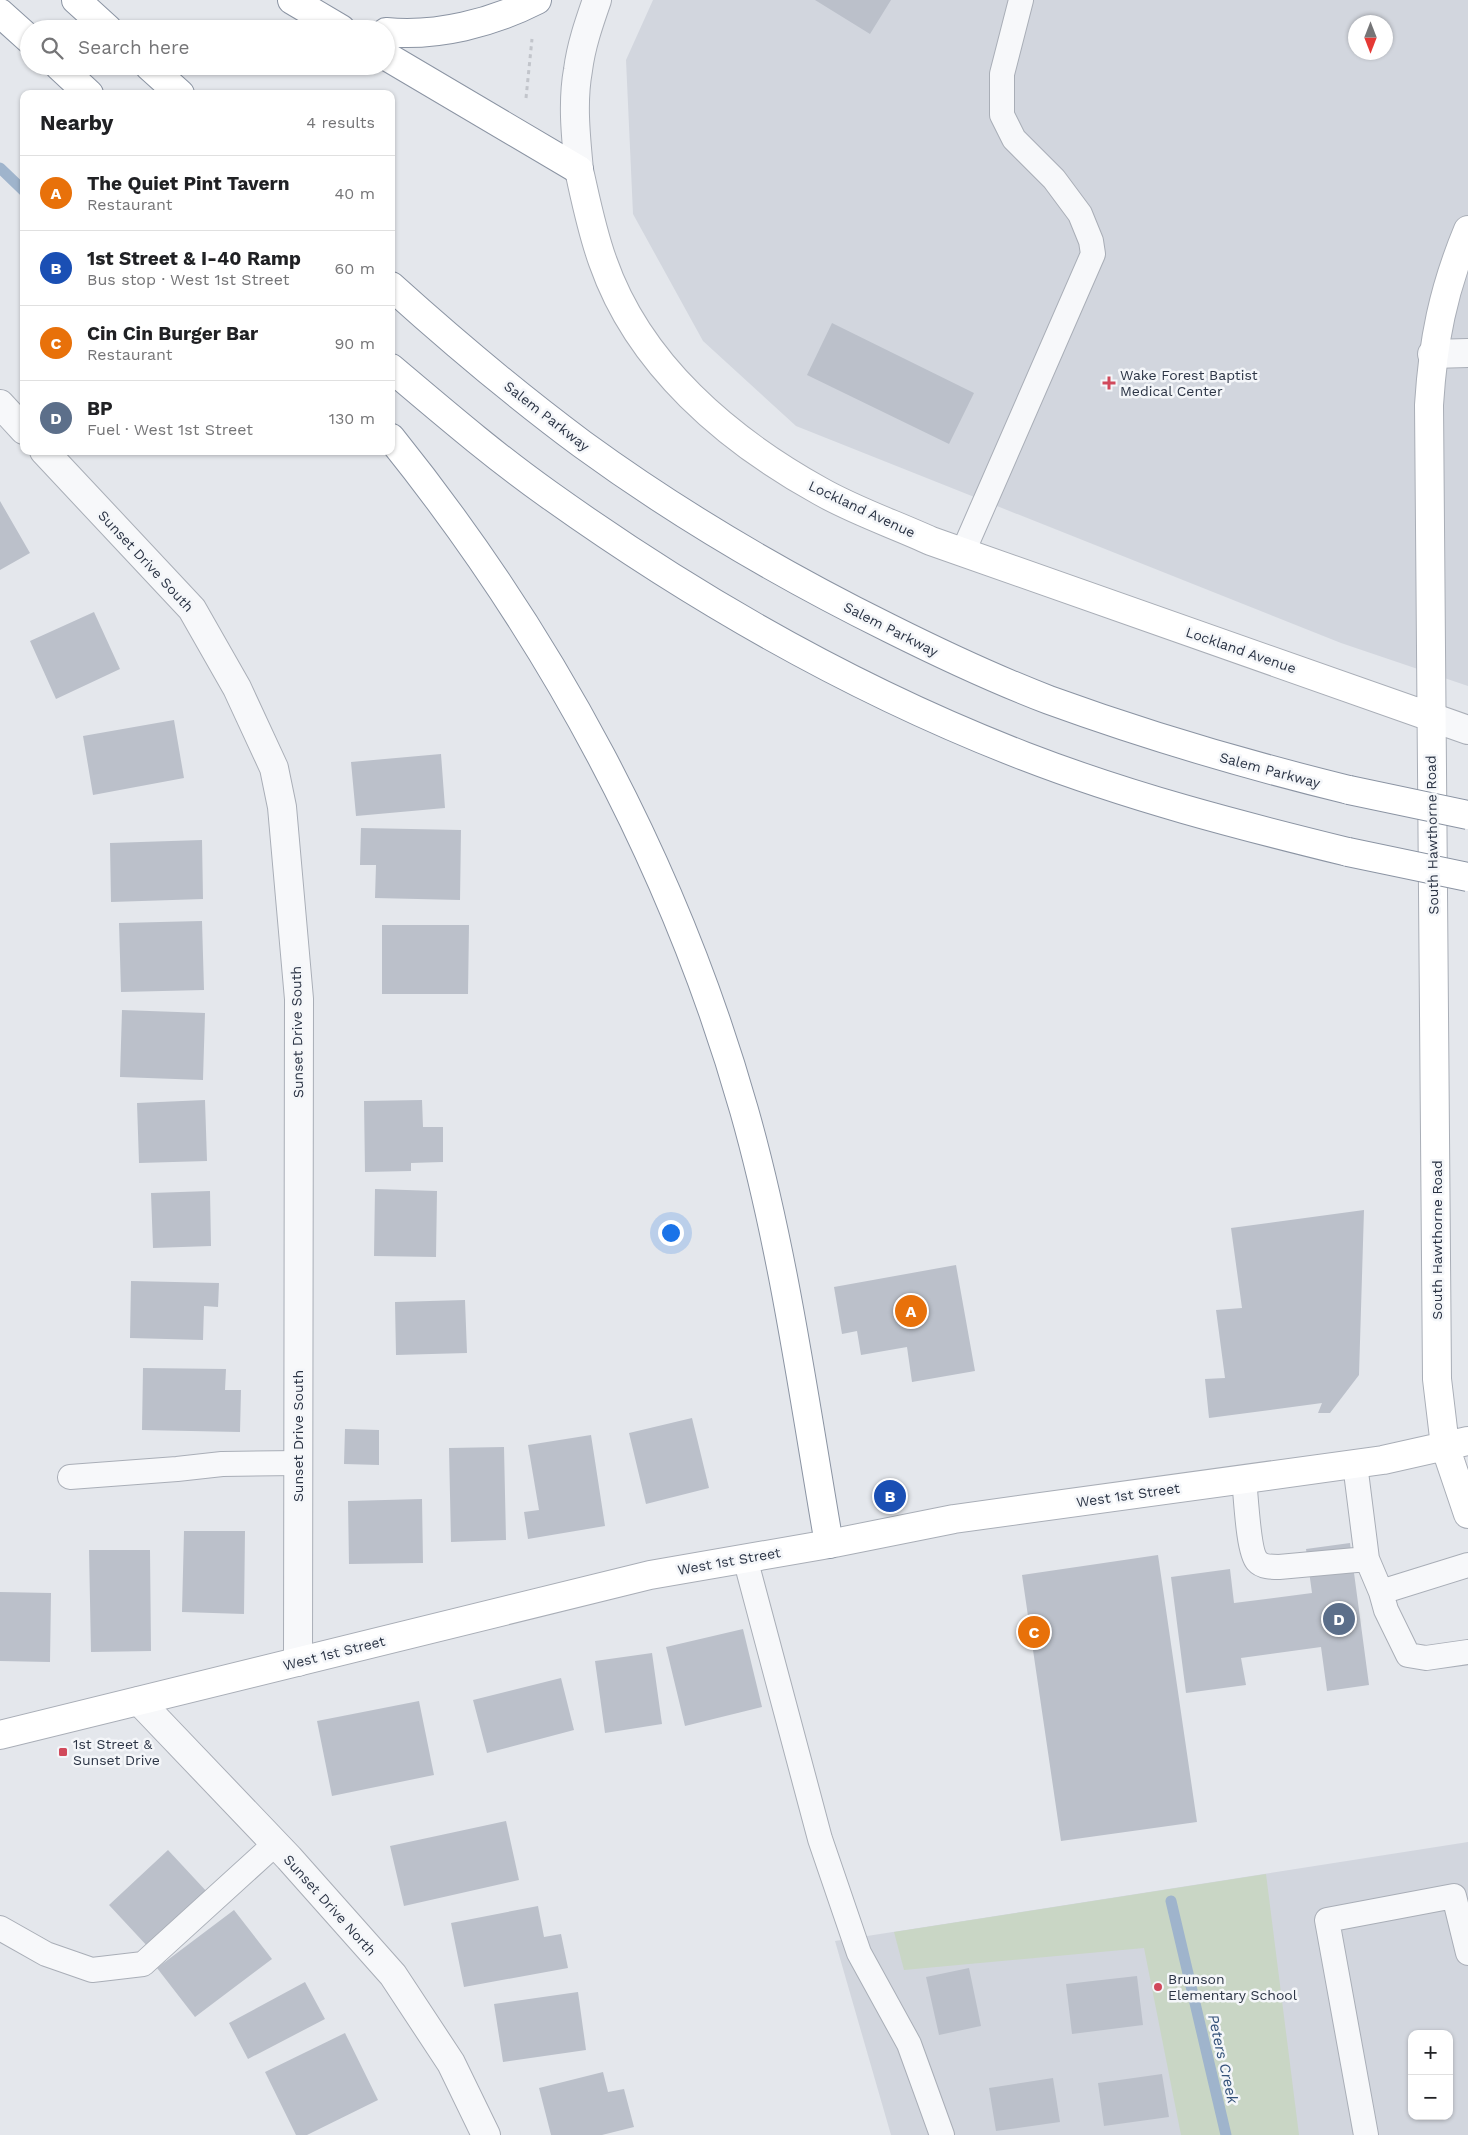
<!DOCTYPE html>
<html lang="en">
<head>
<meta charset="utf-8">
<style>
	:root { --surface:#fff; --page:#f6f6f6; --text:#202124; --muted:#757577; --line:#e0e0e0; --accent:#d1495b }
	body { margin:0; font-family:"Work Sans",sans-serif; background:var(--page); color:var(--text) }
	.controls { position:absolute; right:15px; bottom:15px; display:grid; overflow:hidden; border-radius:10px; box-shadow:0 1px 4px #0004 }
	.controls button { width:45px; height:45px; display:grid; place-items:center; padding:0; border:0; border-bottom:1px solid var(--line); background:var(--surface); color:var(--text); font:25px sans-serif }
	.compass { position:absolute; left:1348px; top:15px; width:45px; height:45px; border-radius:50%; background:var(--surface); box-shadow:0 1px 4px #0004; rotate:180deg }
	.you { position:absolute; left:670px; top:1232px; width:18px; height:18px; margin:-12px; border:4px solid #fff; border-radius:50%; background:#1a73e8; box-shadow:0 0 0 8px #1a73e833 }
	.badge { display:grid; place-items:center; width:32px; height:32px; border-radius:50%; background:var(--accent); color:#fff; font-size:16px; font-weight:700 }
	.pin { position:absolute; translate:-50% -50%; border:2px solid #fff; box-shadow:0 1px 5px #0006 }
	.list { margin:0; padding:0; list-style:none }
	h2 { display:flex; justify-content:space-between; align-items:center; height:65px; margin:0; padding:0 20px; font-size:21px }
	h2 small { font-size:16px; font-weight:400; color:var(--muted) }
	.list li { display:grid; grid-template-columns:32px 1fr auto; gap:15px; align-items:center; box-sizing:border-box; height:75px; padding:0 20px; border-top:1px solid var(--line) }
	.list b { display:block; font-size:19px; white-space:nowrap }
	.list p { margin:0; font-size:16px; white-space:nowrap; color:var(--muted) }
	.list em { font-size:16px; font-style:normal; color:var(--muted) }
	.icon { flex:none; width:28px; height:28px; fill:none; stroke:currentColor; stroke-width:2; stroke-linecap:round; stroke-linejoin:round }
	.map { position:relative; flex:none; width:1468px; height:2135px; overflow:hidden }
	.search { position:absolute; background:var(--surface); box-shadow:0 1px 4px #0004; left:20px; top:20px; width:375px; height:55px; display:flex; align-items:center; gap:12px; box-sizing:border-box; padding:0 18px; border-radius:28px; color:var(--muted); font-size:19px }
	.panel { position:absolute; background:var(--surface); box-shadow:0 1px 4px #0004; left:20px; top:90px; width:375px; height:365px; border-radius:10px }
	.map>svg:first-child { display:block }
</style>
</head>
<body>
<div class="map">
<svg width="1468" height="2135" viewBox="0 0 1468 2135">
	<rect width="100%" height="100%" fill="#e4e7ec"/>
	<path fill="#d2d6de" fill-rule="evenodd" d="M653,0H1468V686L1341,643L796,426L703,341L633,214L626,60ZM1356,22H1386V52H1356Z
		M1468,1842V2135H891L835,1941ZM1412,2034H1449V2116H1412Z"/>
	<path fill="#c9d6c5" d="M1266,1874L1299,2135H1181L1144,1948L904,1970L894,1932Z"/>
	<g fill="none" stroke-linecap="round" stroke-linejoin="round">
		<path stroke="#9fb4cc" stroke-width="11" d="M0,168L24,191
			M1171,1901L1226,2135"/>
	</g>
	<path fill="#bbc0ca" d="M815,0H891L870,34Z
		M832,323L974,393L949,444L807,375Z
		M0,501L30,553L0,570Z
		M94,612L120,669L56,699L30,641Z
		M174,720L184,778L93,795L83,736Z
		M441,754L445,808L356,816L351,762Z
		M361,828L461,830L460,900L375,898L376,865H360Z
		M202,840L203,899L111,902L110,843Z
		M202,921L204,990L121,992L119,923Z
		M382,925H469L468,994H382Z
		M122,1010L205,1013L203,1080L120,1077Z
		M205,1100L207,1161L139,1163L137,1103Z
		M422,1100L423,1127H443V1162L411,1163V1171L365,1172L364,1101Z
		M375,1189L437,1191L436,1257L374,1256Z
		M210,1191L211,1246L153,1248L151,1193Z
		M1364,1210L1359,1375L1330,1413H1318L1322,1403L1209,1418L1205,1379L1225,1378L1216,1310L1242,1308L1231,1228Z
		M956,1265L975,1371L912,1382L907,1347L861,1355L857,1331L842,1334L834,1287Z
		M131,1281L219,1283L218,1307L204,1306L203,1340L130,1338Z
		M465,1300L467,1353L396,1355L395,1302Z
		M143,1368L226,1369L225,1390H241L240,1432L142,1430Z
		M692,1418L709,1488L646,1504L629,1433Z
		M345,1429L379,1430V1465L344,1464Z
		M591,1435L605,1526L528,1539L524,1512L539,1510L528,1445Z
		M504,1447L506,1540L451,1542L449,1448Z
		M422,1499L423,1563L349,1564L348,1501Z
		M184,1531H245L244,1614L182,1612Z
		M1350,1543L1369,1685L1327,1691L1321,1647L1241,1658L1246,1685L1186,1693L1171,1577L1230,1569L1234,1603L1312,1593L1306,1549Z
		M89,1550H150L151,1651L91,1652Z
		M1158,1555L1197,1822L1061,1841L1022,1575Z
		M0,1592L51,1593L50,1662L0,1661Z
		M743,1629L762,1707L685,1726L666,1647Z
		M652,1653L662,1724L605,1733L595,1661Z
		M561,1678L574,1730L487,1753L473,1700Z
		M419,1701L434,1775L332,1796L317,1721Z
		M506,1821L519,1880L404,1906L390,1846Z
		M168,1850L208,1893L149,1948L109,1905Z
		M538,1906L544,1937L561,1934L568,1968L464,1987L451,1923Z
		M234,1910L272,1959L195,2017L157,1968Z
		M969,1968L981,2026L939,2035L926,1977Z
		M1137,1976L1143,2025L1072,2034L1066,1984Z
		M305,1982L325,2019L248,2059L229,2023Z
		M578,1992L586,2050L503,2062L494,2004Z
		M345,2033L378,2100L307,2135H296L265,2072Z
		M603,2072L608,2092L624,2089L634,2127L602,2135H551L539,2088Z
		M1162,2074L1169,2117L1104,2126L1098,2083Z
		M1053,2078L1060,2122L996,2131L989,2088Z"/>
	<g fill="none" stroke-linecap="round" stroke-linejoin="round">
		<defs>
			<path id="lane" d="M963,552L1093,254L1091,241L1080,214L1054,179L1014,139L1002,115V74L1021,0
				M1355,1464L1367,1559L1381,1592L1386,1610L1408,1655L1426,1658L1468,1652
				M70,1477L177,1469L222,1464L298,1463
				M1244,1479C1246,1495 1248,1551 1257,1561C1262,1567 1272,1567 1279,1567L1367,1559
				M745,1558L820,1839L859,1953L909,2044L942,2135
				M1381,1592L1468,1565
				M0,1928L46,1954L92,1970L143,1964L275,1844
				M1366,2135L1327,1920L1454,1896L1468,1953"/>
			<path id="street" d="M579,170C576,138 572,103 578,70C581,46 589,23 597,0
				M1432,354L1468,353
				M0,404L24,430
				M44,451L192,609L237,688L274,768L282,807L299,999L298,1662
				M1431,717L1468,730
				M139,1701L289,1858L393,1975L451,2063L486,2135"/>
			<path id="secondary" d="M579,170C586,201 592,232 603,262C639,365 728,440 820,491C855,511 894,524 931,541L1431,717
				M1468,230C1443,290 1433,341 1429,405L1437,1379L1445,1446L1468,1514
				M0,1735L650,1575L829,1544L954,1519L1383,1460L1468,1441"/>
			<path id="highway" d="M76,0L108,29
				M292,0L341,29
				M0,13L29,39
				M386,32C437,37 492,23 537,0
				M386,56L579,170
				M59,66L89,94
				M149,66L180,94
				M391,286C452,341 516,395 582,444C678,514 782,575 889,628C941,654 994,679 1049,700C1148,736 1247,765 1349,790
				M391,368C442,411 493,455 548,494C695,599 856,691 1024,756C1130,797 1238,825 1348,852
				M391,438C551,637 674,864 744,1110C784,1251 804,1399 829,1544"/>
		</defs>
		<use href="#lane" stroke="#a9aeb7" stroke-width="26"/>
		<use href="#street" stroke="#a9aeb7" stroke-width="30"/>
		<use href="#secondary" stroke="#a9aeb7" stroke-width="30"/>
		<use href="#highway" stroke="#8b94a3" stroke-width="30"/>
		<path stroke="#c2c5cb" stroke-width="3" stroke-dasharray="4 4" stroke-linecap="butt" d="M526,98L532,39"/>
		<use href="#lane" stroke="#f7f8fa" stroke-width="24"/>
		<use href="#street" stroke="#f7f8fa" stroke-width="28"/>
		<use href="#secondary" stroke="#fff" stroke-width="28"/>
		<use href="#highway" stroke="#fff" stroke-width="28"/>
		<defs>
			<path id="highway-bridge" d="M1349,790L1468,815
				M1348,852L1468,877"/>
		</defs>
		<use href="#highway-bridge" stroke="#8b94a3" stroke-width="30" stroke-linecap="butt"/>
		<use href="#highway-bridge" stroke="#fff" stroke-width="28"/>
	</g>
	<g fill="#d1495b" stroke="#f4f6f9" stroke-width="2">
		<path d="M1106.5 375.5h5v5h5v5h-5v5h-5v-5h-5v-5h5z"/>
		<rect x="58" y="1747" width="10" height="10" rx="2.5"/>
		<circle cx="1158" cy="1987" r="5"/>
	</g>
	<g text-anchor="middle" stroke-width="5" stroke-linejoin="round" paint-order="stroke">
		<g font-size="14" fill="#2b3445" stroke="#f4f6f9" text-anchor="start">
			<text x="1120" y="380">Wake Forest Baptist<tspan x="1120" dy="16">Medical Center</tspan></text>
			<text x="73" y="1749">1st Street &amp;<tspan x="73" dy="16">Sunset Drive</tspan></text>
			<text x="1168" y="1984">Brunson<tspan x="1168" dy="16">Elementary School</tspan></text>
		</g>
		<g font-size="14" fill="#2b3445" stroke="#f4f6f9">
			<text transform="translate(547 416) rotate(38)" y="5">Salem Parkway</text>
			<text transform="translate(862 509) rotate(25)" y="5">Lockland Avenue</text>
			<text transform="translate(146 561) rotate(47)" y="5">Sunset Drive South</text>
			<text transform="translate(891 629) rotate(27)" y="5">Salem Parkway</text>
			<text transform="translate(1241 650) rotate(19)" y="5">Lockland Avenue</text>
			<text transform="translate(1270 770) rotate(15)" y="5">Salem Parkway</text>
			<text transform="translate(1432 835) rotate(-91)" y="5">South Hawthorne Road</text>
			<text transform="translate(297 1032) rotate(-91)" y="5">Sunset Drive South</text>
			<text transform="translate(1437 1240) rotate(-90)" y="5">South Hawthorne Road</text>
			<text transform="translate(298 1436) rotate(-90)" y="5">Sunset Drive South</text>
			<text transform="translate(1128 1495) rotate(-8)" y="5">West 1st Street</text>
			<text transform="translate(729 1561) rotate(-10)" y="5">West 1st Street</text>
			<text transform="translate(334 1653) rotate(-14)" y="5">West 1st Street</text>
			<text transform="translate(330 1905) rotate(48)" y="5">Sunset Drive North</text>
		</g>
		<g font-size="15" font-style="italic" fill="#34527a" stroke="#f4f6f9">
			<text transform="translate(1223 2059) rotate(77)" y="5">Peters Creek</text>
		</g>
	</g>
</svg>
<div class="controls">
<button>+</button>
<button>−</button>
</div>
<svg class="compass" viewBox="-18 -18 36 36"><path d="M0-13l5 13h-10z" fill="#e53935"/><path d="M0 13l5-13h-10z" fill="#757577"/></svg>
<div class="you"></div>
<div class="pin badge" style="left:911px;top:1311px;background:#e8710a">A</div>
<div class="pin badge" style="left:890px;top:1496px;background:#1a4fb4">B</div>
<div class="pin badge" style="left:1034px;top:1632px;background:#e8710a">C</div>
<div class="pin badge" style="left:1339px;top:1619px;background:#5c6f8a">D</div>
<div class="search"><svg class="icon" aria-label="search" viewBox="0 0 24 24"><circle cx="10" cy="10" r="6"/><path d="M15 15l6 6"/></svg>Search here</div>
<section class="panel">
<h2>Nearby<small>4 results</small></h2>
<ul class="list">
<li><span class="badge" style="background:#e8710a">A</span><div><b>The Quiet Pint Tavern</b><p>Restaurant</p></div><em>40 m</em></li>
<li><span class="badge" style="background:#1a4fb4">B</span><div><b>1st Street &amp; I-40 Ramp</b><p>Bus stop · West 1st Street</p></div><em>60 m</em></li>
<li><span class="badge" style="background:#e8710a">C</span><div><b>Cin Cin Burger Bar</b><p>Restaurant</p></div><em>90 m</em></li>
<li><span class="badge" style="background:#5c6f8a">D</span><div><b>BP</b><p>Fuel · West 1st Street</p></div><em>130 m</em></li>
</ul>
</section>
</div>
</body>
</html>
